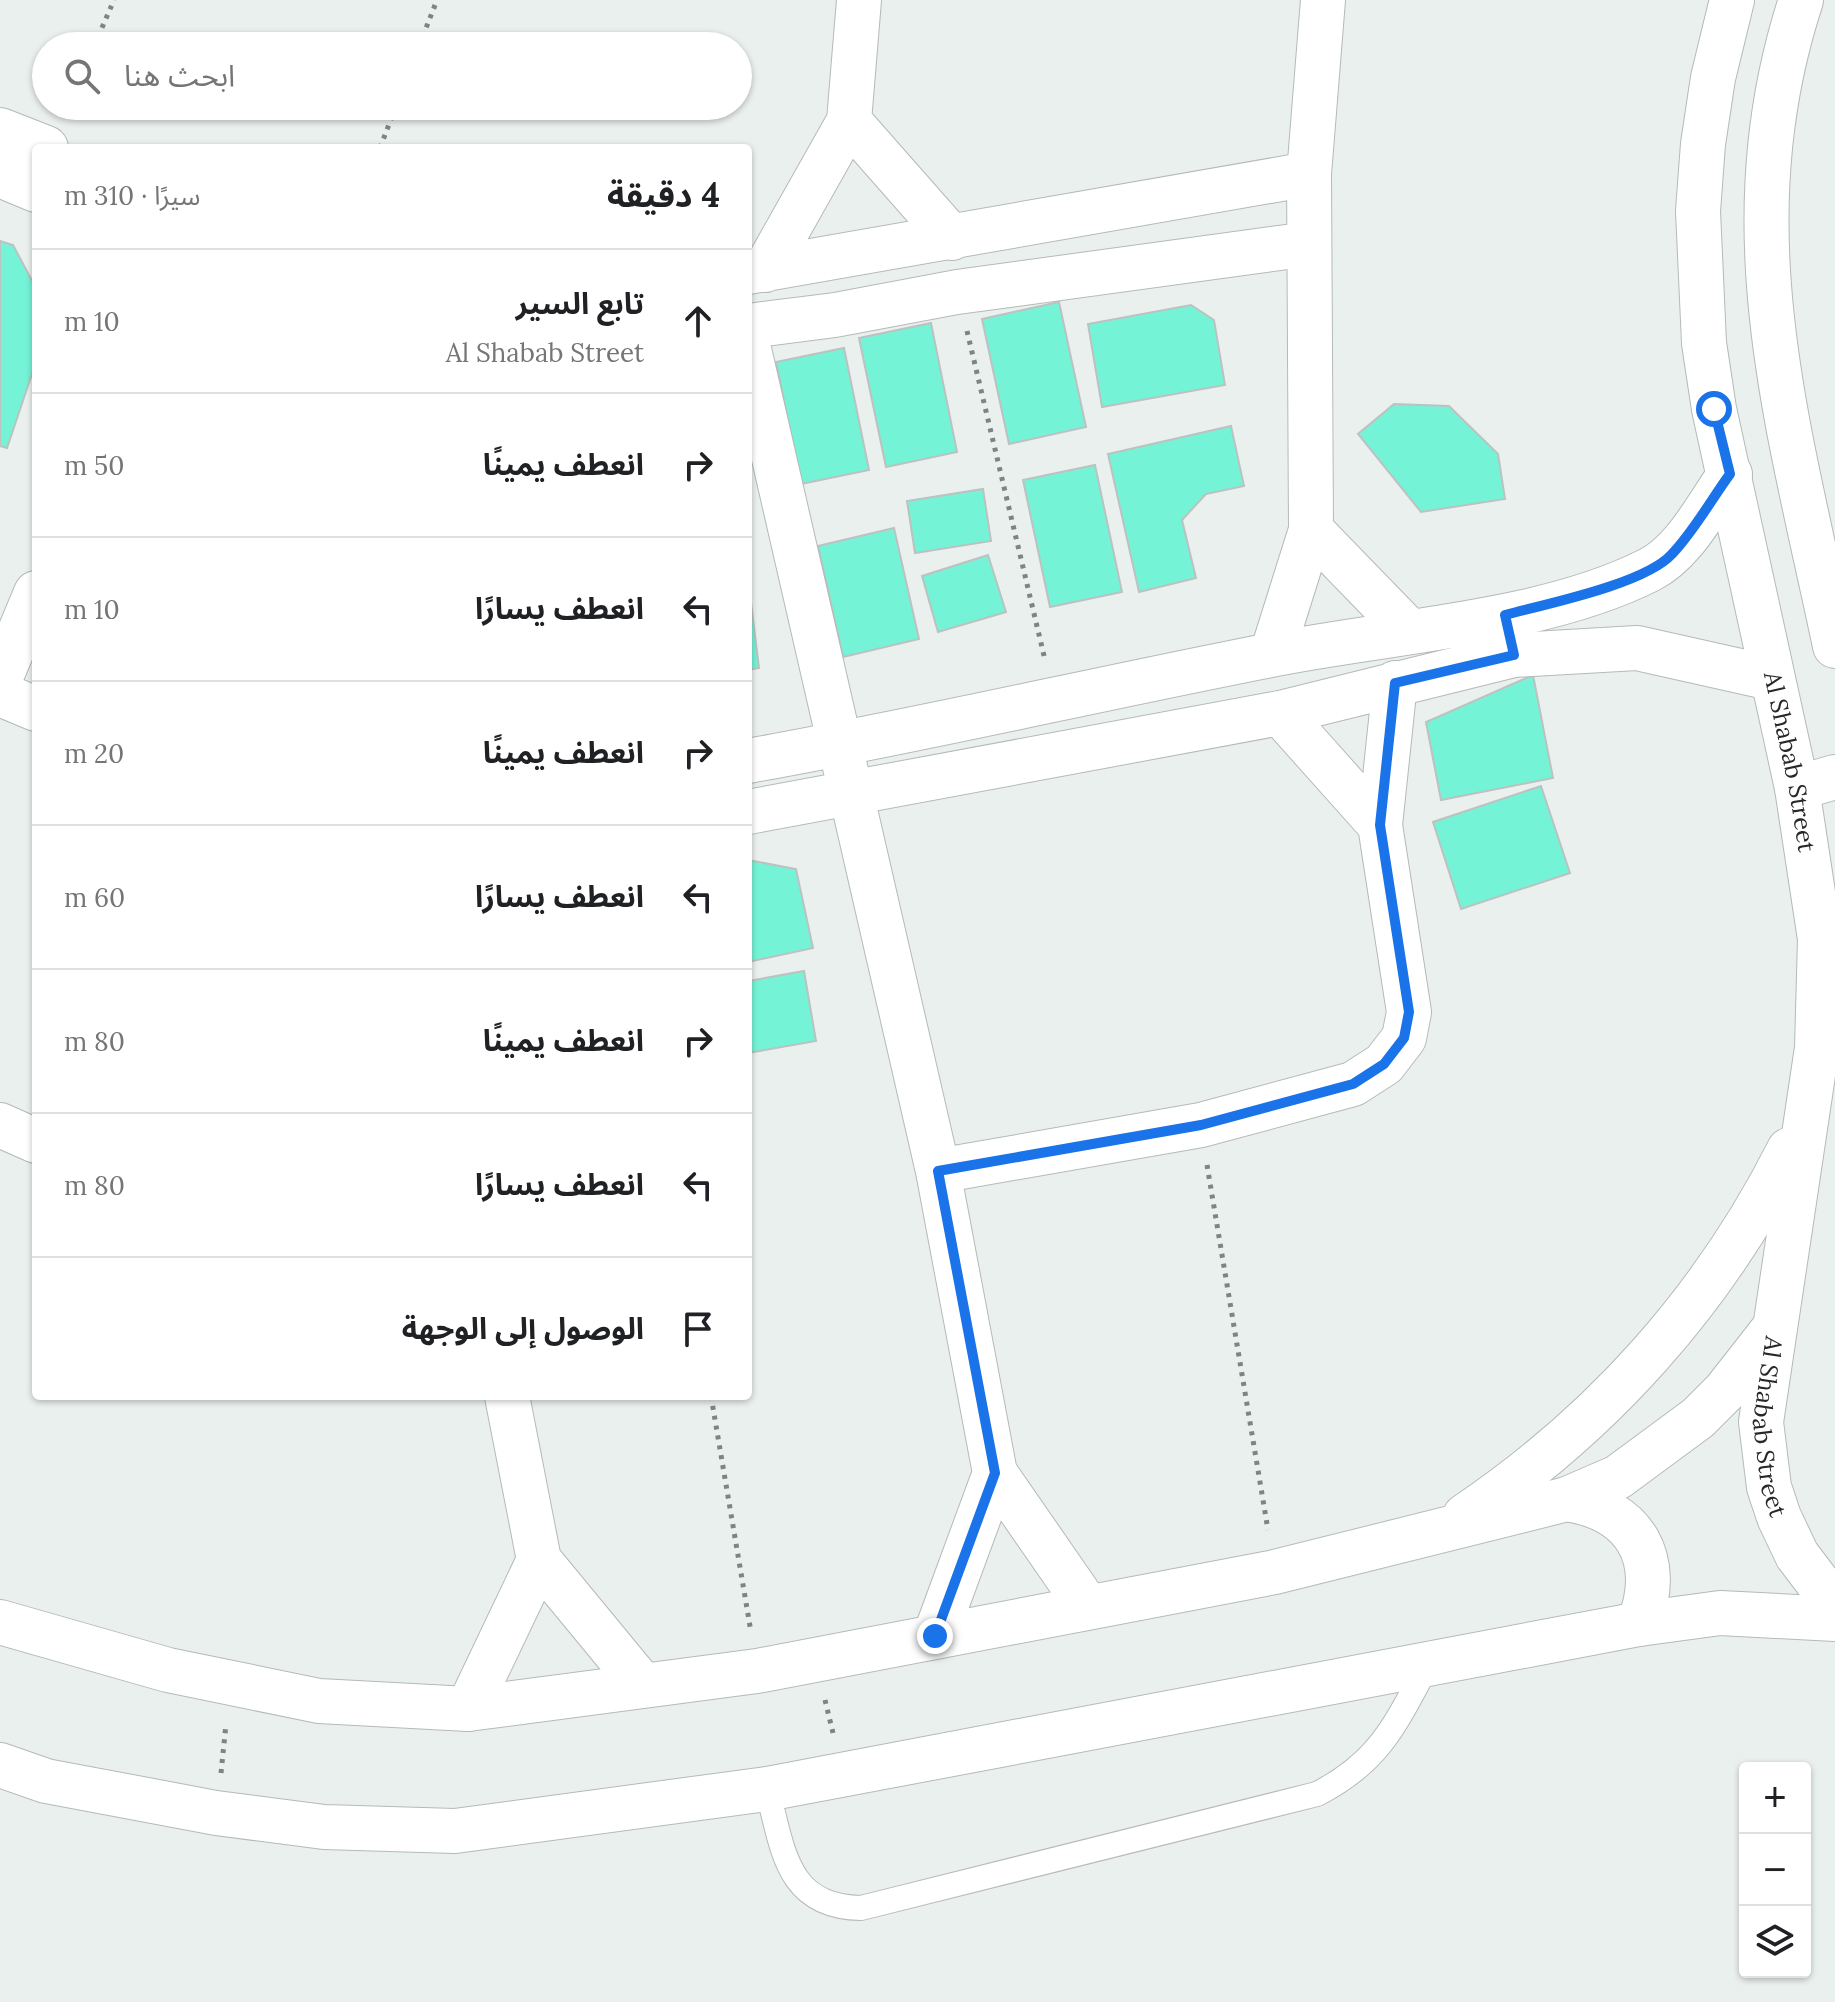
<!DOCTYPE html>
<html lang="ar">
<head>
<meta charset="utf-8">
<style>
	:root { --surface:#fff; --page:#f2f2f2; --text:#202124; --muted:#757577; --line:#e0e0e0 }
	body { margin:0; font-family:Lora,"Noto Sans Arabic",serif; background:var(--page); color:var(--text); direction:rtl }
	.controls { position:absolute; right:24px; bottom:24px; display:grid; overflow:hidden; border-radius:8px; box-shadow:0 2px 6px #0004 }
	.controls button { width:72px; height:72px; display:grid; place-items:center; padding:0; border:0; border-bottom:2px solid var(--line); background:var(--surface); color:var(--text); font:40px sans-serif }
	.stop { position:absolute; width:24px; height:24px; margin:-18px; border:6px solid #1a73e8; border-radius:50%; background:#fff }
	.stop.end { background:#1a73e8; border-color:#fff; box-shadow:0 2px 8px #0008 }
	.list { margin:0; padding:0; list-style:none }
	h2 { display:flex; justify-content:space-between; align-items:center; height:104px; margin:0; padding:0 32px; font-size:34px }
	h2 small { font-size:26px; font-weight:400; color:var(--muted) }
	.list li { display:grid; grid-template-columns:52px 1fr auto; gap:24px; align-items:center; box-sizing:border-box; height:144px; padding:0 32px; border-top:2px solid var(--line) }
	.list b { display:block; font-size:30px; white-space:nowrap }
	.list p { margin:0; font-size:26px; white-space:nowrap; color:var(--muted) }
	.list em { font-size:26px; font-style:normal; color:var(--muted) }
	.icon { flex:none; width:44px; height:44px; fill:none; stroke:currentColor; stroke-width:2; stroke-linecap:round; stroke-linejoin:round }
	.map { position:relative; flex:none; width:1835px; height:2002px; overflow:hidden; direction:ltr }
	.search { position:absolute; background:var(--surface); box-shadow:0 2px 6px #0004; left:32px; top:32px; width:720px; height:88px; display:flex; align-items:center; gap:20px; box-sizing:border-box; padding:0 28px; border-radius:44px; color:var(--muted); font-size:30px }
	.panel { position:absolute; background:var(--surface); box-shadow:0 2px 6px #0004; left:32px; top:144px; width:720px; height:1256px; border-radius:8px; direction:rtl }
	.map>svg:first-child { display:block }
</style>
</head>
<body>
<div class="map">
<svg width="1835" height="2002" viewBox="0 0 1835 2002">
	<rect width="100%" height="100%" fill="#eaf0ee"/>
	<path fill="#75f3d6" stroke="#bcc2c0" stroke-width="2" d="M0,241L13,245L36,288V362L7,448L0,446Z
		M1059,302L1086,427L1009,444L982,319Z
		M1191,305L1214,320L1225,385L1102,407L1088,324Z
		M931,323L957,452L886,467L859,338Z
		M844,348L869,470L801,484L776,362Z
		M1394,404L1449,406L1498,454L1505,499L1421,512L1358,434Z
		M1231,426L1244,486L1206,494L1182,520L1196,578L1139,592L1108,454Z
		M1095,465L1122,592L1050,607L1023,480Z
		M983,489L991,541L915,553L907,501Z
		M894,528L919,639L843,657L818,546Z
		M988,555L1006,612L938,632L922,576Z
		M748,578L759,668L748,670Z
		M1533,675L1553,778L1441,800L1426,722Z
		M1541,786L1570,873L1461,909L1433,822Z
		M748,860L796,869L813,948L748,962Z
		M804,971L816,1041L748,1053V981Z"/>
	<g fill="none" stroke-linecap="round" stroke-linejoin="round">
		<defs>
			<path id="lane" d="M767,1789C783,1847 785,1907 861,1908L1317,1794C1381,1761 1395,1724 1428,1664"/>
			<path id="street" d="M849,121L952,238
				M0,130L46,148
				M0,175L36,190
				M765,270L849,121L859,0
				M748,272L1309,174
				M748,326L835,315L957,292L1309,244
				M748,345L938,1171L995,1473L1087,1606
				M1311,530L1408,630
				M1272,654L1311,530L1309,174L1323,0
				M0,679L36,593
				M0,694L36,709
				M1280,713L1380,825
				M748,761C923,730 1096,689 1271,655C1389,631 1542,624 1649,570C1685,552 1707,506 1730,474
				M748,812L1280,713L1514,655L1637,648L1771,678
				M0,1125L36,1141
				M938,1171L1201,1125L1353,1084L1384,1064L1404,1038L1409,1012L1380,825L1395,683
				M507,1396L539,1560L642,1685
				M935,1636L995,1473
				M468,1709L539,1560"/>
			<g id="secondary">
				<path id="s1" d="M1732,0L1713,78L1703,144L1698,211L1704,343L1714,409L1797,788L1820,939L1817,1048L1761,1422L1769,1487L1779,1517L1797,1555L1835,1605"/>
				<path d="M1801,0C1727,227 1788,422 1835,646"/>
				<path d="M1797,788L1835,777"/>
				<path d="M1567,1499C1635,1510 1664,1558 1639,1624"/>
				<path d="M1465,1516C1603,1423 1714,1299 1789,1150"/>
				<path d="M0,1622L168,1670L319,1701L468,1709L757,1671L1275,1572L1567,1499L1618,1477L1698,1418L1725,1391L1772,1331"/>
				<path d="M0,1765L46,1781L216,1813L324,1827L455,1831L767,1789L1639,1624L1720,1613L1835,1619"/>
			</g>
		</defs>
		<use href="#lane" stroke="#b4bab8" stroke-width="26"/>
		<use href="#street" stroke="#b4bab8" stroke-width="46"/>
		<use href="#secondary" stroke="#b4bab8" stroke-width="46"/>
		<path stroke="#7f8382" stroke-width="5" stroke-dasharray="4 6" stroke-linecap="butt" d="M94,46L114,0
			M419,46L437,0
			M380,148L396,106
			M967,331L1045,660
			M1207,1165L1268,1530
			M711,1396L751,1632
			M825,1700L833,1733
			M221,1773L226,1724"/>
		<use href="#lane" stroke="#fff" stroke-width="24"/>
		<use href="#street" stroke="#fff" stroke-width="44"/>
		<use href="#secondary" stroke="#fff" stroke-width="44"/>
	</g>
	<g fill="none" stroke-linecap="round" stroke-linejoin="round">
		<path stroke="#1a73e8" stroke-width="10" d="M935,1636L995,1473L938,1171L1201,1125L1353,1084L1384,1064L1404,1038L1409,1012L1380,825L1395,683L1514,655L1505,615C1546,604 1645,584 1672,554C1694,531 1711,500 1730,474L1714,409"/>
	</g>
	<g text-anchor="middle" stroke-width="8" stroke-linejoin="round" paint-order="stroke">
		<g font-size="24" fill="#272928" stroke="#eaf0ee">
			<text dy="8" stroke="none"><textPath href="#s1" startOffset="774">Al Shabab Street</textPath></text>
			<text dy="8" stroke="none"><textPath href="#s1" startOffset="1446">Al Shabab Street</textPath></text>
		</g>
	</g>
</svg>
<div class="controls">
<button>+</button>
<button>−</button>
<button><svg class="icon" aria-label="layers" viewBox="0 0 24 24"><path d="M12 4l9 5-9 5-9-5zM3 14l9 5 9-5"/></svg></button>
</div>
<div class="stop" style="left:1714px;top:409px"></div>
<div class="stop end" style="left:935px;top:1636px"></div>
<div class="search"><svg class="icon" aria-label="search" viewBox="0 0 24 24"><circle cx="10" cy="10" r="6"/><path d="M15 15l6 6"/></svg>ابحث هنا</div>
<section class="panel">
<h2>4 دقيقة<small>سيرًا · 310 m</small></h2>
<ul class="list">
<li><svg class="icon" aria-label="ahead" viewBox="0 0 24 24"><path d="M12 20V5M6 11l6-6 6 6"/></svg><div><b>تابع السير</b><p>Al Shabab Street</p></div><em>10 m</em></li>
<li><svg class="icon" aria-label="right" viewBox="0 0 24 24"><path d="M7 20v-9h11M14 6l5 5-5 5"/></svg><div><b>انعطف يمينًا</b></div><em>50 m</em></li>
<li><svg class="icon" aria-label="left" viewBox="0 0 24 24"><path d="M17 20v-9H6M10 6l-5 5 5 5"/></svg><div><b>انعطف يسارًا</b></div><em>10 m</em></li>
<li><svg class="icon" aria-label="right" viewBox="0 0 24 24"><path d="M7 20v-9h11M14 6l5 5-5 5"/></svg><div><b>انعطف يمينًا</b></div><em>20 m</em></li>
<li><svg class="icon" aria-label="left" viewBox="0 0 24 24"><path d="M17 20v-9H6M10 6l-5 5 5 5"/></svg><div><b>انعطف يسارًا</b></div><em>60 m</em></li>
<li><svg class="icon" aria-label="right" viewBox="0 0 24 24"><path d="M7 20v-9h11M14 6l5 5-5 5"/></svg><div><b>انعطف يمينًا</b></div><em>80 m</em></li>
<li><svg class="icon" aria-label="left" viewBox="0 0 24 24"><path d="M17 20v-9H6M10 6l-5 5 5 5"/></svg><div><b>انعطف يسارًا</b></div><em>80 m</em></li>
<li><svg class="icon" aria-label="arrive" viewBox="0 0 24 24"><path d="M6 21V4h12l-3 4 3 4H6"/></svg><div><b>الوصول إلى الوجهة</b></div></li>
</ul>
</section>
</div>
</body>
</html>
